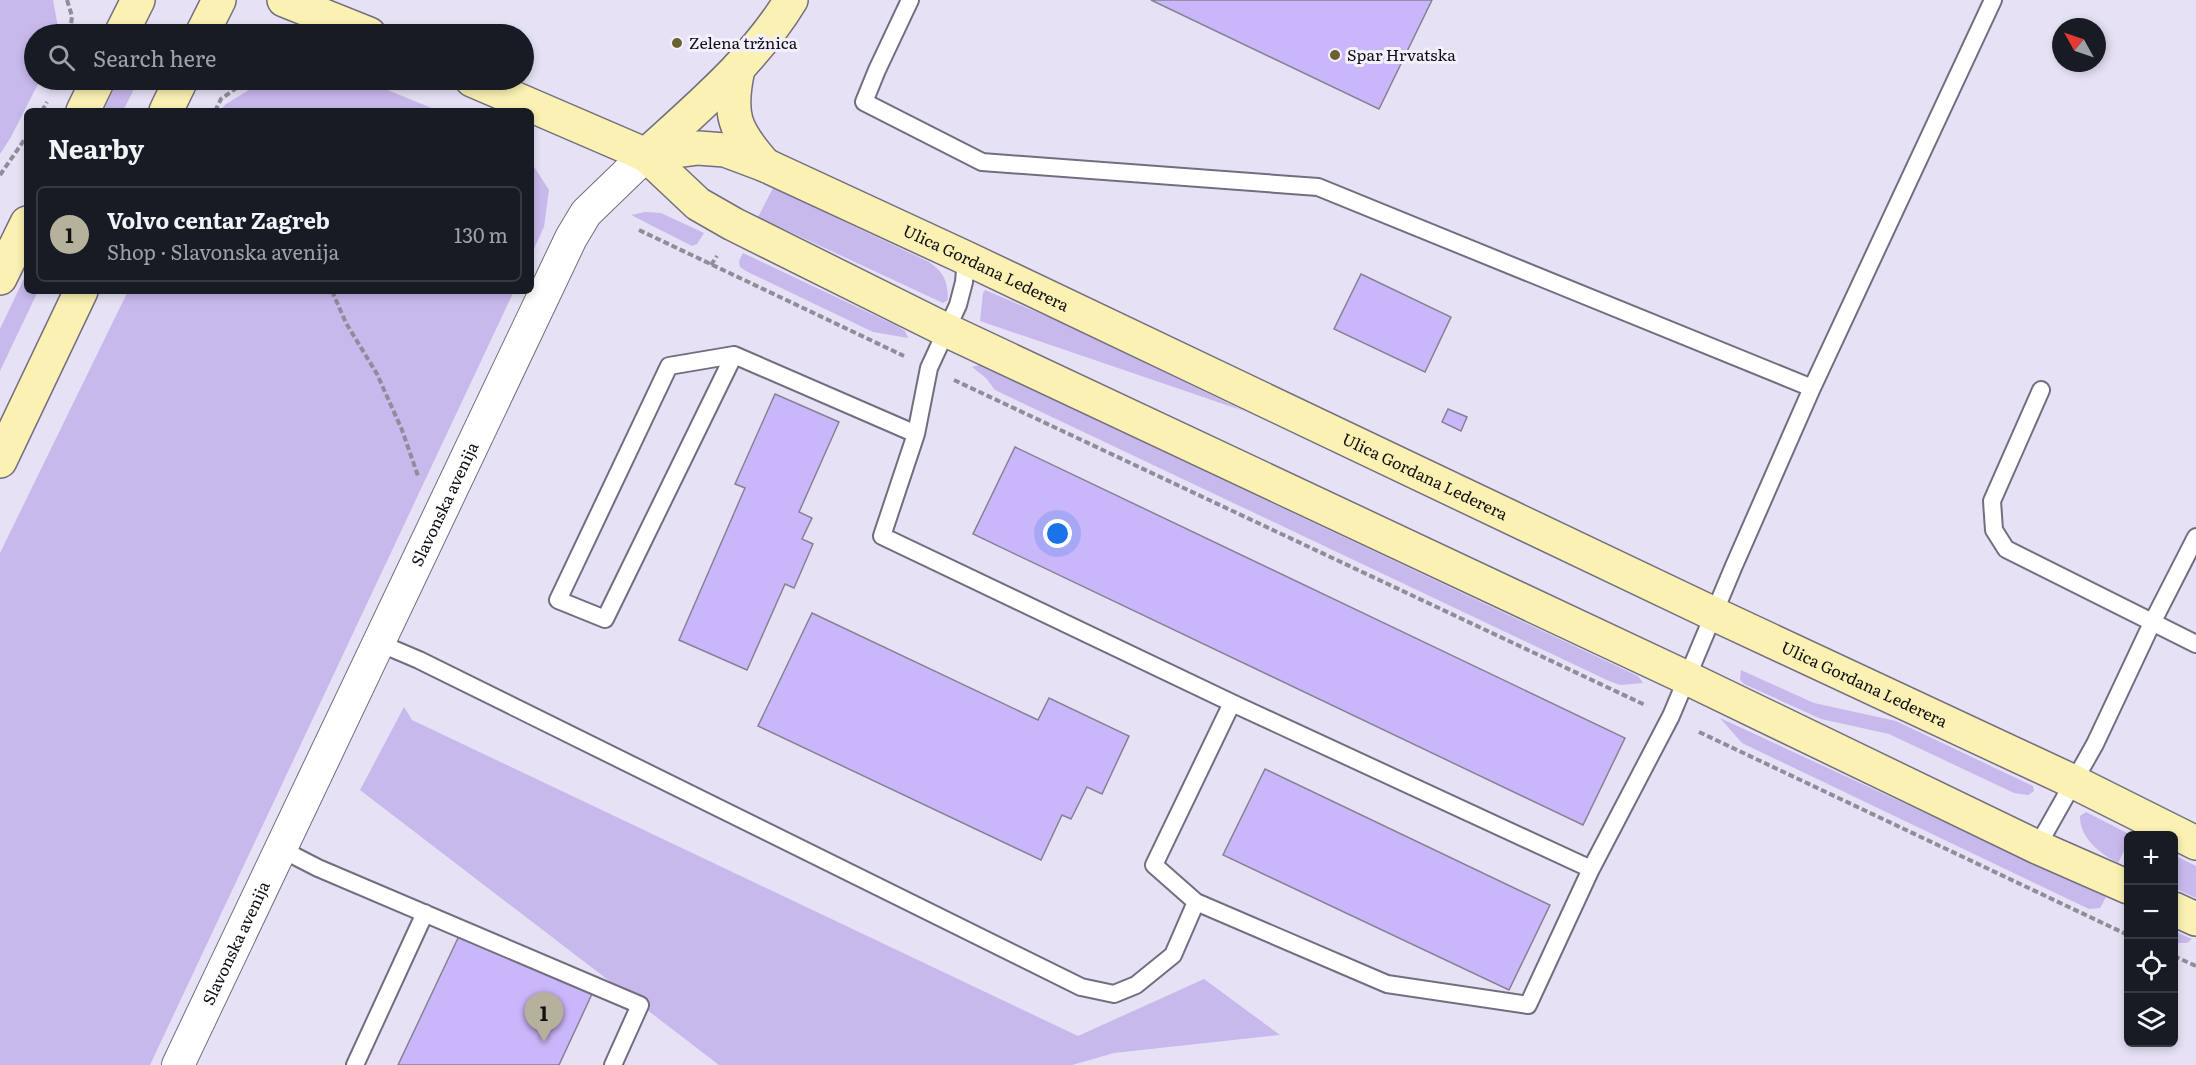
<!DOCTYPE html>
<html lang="en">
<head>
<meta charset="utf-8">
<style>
	:root { --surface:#171b24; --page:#20242c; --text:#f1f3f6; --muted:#9ea1a6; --line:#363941; --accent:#b5b19c }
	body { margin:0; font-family:Literata,serif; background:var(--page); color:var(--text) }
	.controls { position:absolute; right:18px; bottom:18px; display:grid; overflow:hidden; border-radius:9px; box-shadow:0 3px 9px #0003 }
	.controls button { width:54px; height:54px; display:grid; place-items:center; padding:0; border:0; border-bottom:2px solid var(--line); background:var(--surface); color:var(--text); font:30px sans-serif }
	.compass { position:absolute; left:2052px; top:18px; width:54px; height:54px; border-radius:50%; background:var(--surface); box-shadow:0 3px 9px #0003; rotate:310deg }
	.you { position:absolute; left:1058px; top:534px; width:21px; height:21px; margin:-15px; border:4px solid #fff; border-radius:50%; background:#1a73e8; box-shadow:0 0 0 9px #1a73e833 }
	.badge { display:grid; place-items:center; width:39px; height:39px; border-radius:50%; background:var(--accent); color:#111; font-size:20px; font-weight:700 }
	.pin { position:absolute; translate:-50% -50px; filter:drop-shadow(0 2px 3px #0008) }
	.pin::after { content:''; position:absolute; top:32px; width:21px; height:18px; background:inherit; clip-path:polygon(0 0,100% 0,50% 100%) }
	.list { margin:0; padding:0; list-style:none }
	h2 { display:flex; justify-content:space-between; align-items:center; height:78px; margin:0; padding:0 24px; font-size:26px }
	h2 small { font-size:20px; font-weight:400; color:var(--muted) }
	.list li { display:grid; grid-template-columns:39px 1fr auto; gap:18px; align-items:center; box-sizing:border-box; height:96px; margin:0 12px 12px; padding:0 12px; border:2px solid var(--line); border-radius:9px }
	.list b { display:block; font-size:22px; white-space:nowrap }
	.list p { margin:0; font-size:20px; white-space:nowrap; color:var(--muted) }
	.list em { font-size:20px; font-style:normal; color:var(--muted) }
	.icon { flex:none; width:33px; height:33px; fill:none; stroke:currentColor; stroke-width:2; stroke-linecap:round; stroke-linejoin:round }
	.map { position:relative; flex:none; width:2196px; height:1065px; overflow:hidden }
	.search { position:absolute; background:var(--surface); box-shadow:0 3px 9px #0003; left:24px; top:24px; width:510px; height:66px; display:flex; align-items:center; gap:15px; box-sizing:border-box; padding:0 21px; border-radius:33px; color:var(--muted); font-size:22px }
	.panel { position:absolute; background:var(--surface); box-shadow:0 3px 9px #0003; left:24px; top:108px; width:510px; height:186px; border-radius:9px }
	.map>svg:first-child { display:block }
</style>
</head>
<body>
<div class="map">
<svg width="2196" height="1065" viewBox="0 0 2196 1065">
	<rect width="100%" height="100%" fill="#e6e1f5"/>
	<path fill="#c8b9ec" d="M0,0H53L58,27L56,34H34V80H40L11,137L0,154Z
		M265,80H363L439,111H219L226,104Z
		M118,81L134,89L123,111H103Z
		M531,162L549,190L544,227L531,255Z
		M773,188L929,262C944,272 948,282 948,300L943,303L758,217Z
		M645,212L661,213L704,233L697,244L692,246L631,215Z
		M743,253L897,326L905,331L908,338L873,332L746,271L740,267L739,261Z
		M27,272V291H38L0,371V329Z
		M985,290L1067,325L1244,411L980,321L983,293Z
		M128,291H514L150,1065H0V553Z
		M979,365L1638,676L1643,683L1620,685L1609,681L995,390L986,378L972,367Z
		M1741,670L1814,703L1896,721L2033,786L2034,791L2028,795L2014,793L1889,734L1821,719L1744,684L1740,680Z
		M404,707L412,720L1078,1036L1204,979L1280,1035L1114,1053L1072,1065H719L360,790Z
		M1720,718L2106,897L2100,908L2089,909L1742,743Z
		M2086,812L2131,835L2128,836V843L2118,863C2100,853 2080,839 2080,816Z
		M2174,855L2196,866V898L2174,888Z
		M2174,931L2192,939L2187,943H2174Z"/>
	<path fill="#cab6fa" stroke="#868293" stroke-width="1.5" d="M1151,0H1432L1379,109Z
		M1361,274L1451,317L1425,372L1334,329Z
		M775,394L839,422L799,512L812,518L802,539L813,544L794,588L785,584L747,670L679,640L745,488L735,484Z
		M1448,409L1467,417L1461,431L1442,422Z
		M1015,447L1625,738L1583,825L973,534Z
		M812,613L1038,720L1049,698L1129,736L1102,794L1087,787L1071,819L1062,815L1041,860L758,726Z
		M1265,769L1550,905L1509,990L1223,855Z
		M459,936L592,994L559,1065H398Z"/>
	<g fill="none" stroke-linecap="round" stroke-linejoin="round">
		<defs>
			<path id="lane" d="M910,0L877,70L864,102L982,162L1318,187L1812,388
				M966,258L964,282L958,305L929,368L916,434L882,536L1232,703L1591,869
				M734,355L605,619L558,600L669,366L734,355L916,434
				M2041,390L1992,501L1994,530L2006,549L2196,644
				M379,643L419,660L1081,987L1114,994L1136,985L1173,955L1196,902
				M1232,703L1154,865L1196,902L1387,984L1528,1005L1591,869L1671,716L1733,568L1812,388L1993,0
				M2037,847L2095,744L2152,623L2196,537
				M281,849L318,868L640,1005L613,1065
				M355,1065L425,913"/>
			<g id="street">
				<path id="s1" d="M178,1065L571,238L586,213L646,155"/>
			</g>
			<g id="secondary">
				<path d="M284,0L369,34"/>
				<path d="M121,34L138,0"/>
				<path d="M202,34L219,0"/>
				<path d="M738,69C728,115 734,130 765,165"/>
				<path d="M472,80L646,155L698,204L733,224L946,330L1687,678L2037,847L2128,887"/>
				<path d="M83,111L98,80"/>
				<path d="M166,111L181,80"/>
				<path id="s2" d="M646,155L698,148L725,150L765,165L966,258L1714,614L2074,782L2196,843"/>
				<path d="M646,155C698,107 754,61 791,0"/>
				<path d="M0,278L27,223"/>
				<path d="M0,461L81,291"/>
				<path d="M2174,909L2196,919"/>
			</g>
		</defs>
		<use href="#lane" stroke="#736e7f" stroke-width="20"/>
		<use href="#street" stroke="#736e7f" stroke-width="34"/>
		<use href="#secondary" stroke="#736e7f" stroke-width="36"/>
		<path stroke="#908c9a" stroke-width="4" stroke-dasharray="6 3" stroke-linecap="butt" d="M67,0L72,16L70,34
			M42,111L47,102
			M215,111L221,99L248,80
			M0,175L27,136
			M639,230L904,356
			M711,265L717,256
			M332,291L346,323L377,374L402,430L418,476
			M954,380L1645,705
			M1699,732L2128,935
			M2174,956L2196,966"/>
		<use href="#lane" stroke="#fff" stroke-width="16"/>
		<use href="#street" stroke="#fff" stroke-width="32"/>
		<use href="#secondary" stroke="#faf1b2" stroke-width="33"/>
	</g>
	<g fill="#6b612e" stroke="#f3f0fc" stroke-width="2">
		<circle cx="677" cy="43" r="6"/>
		<circle cx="1335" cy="55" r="6"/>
	</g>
	<g text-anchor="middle" stroke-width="6" stroke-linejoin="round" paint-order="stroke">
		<g font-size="16" fill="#110f16" stroke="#f3f0fc" text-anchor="start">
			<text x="689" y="49">Zelena tržnica</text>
			<text x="1347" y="61">Spar Hrvatska</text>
		</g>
		<g font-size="16" fill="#110f16" stroke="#f3f0fc">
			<text dy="6" stroke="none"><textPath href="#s2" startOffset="366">Ulica Gordana Lederera</textPath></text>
			<text dy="6" stroke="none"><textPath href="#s2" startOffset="852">Ulica Gordana Lederera</textPath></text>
			<text dy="6" stroke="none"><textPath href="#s1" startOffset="621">Slavonska avenija</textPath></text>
			<text dy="6" stroke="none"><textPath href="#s2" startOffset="1338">Ulica Gordana Lederera</textPath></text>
			<text dy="6" stroke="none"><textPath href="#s1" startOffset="135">Slavonska avenija</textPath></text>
		</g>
	</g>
</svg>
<div class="controls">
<button>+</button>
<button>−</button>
<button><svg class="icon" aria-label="locate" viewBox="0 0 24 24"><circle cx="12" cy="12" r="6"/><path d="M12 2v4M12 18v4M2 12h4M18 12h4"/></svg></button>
<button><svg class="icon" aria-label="layers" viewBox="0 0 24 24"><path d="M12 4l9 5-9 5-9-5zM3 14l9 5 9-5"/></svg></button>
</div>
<svg class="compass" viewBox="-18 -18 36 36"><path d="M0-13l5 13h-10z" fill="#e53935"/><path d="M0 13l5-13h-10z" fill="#9ea1a6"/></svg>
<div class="you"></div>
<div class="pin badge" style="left:544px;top:1042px">1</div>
<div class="search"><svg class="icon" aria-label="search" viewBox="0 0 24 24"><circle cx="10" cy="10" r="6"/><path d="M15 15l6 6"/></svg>Search here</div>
<section class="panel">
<h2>Nearby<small></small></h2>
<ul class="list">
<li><span class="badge">1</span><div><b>Volvo centar Zagreb</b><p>Shop · Slavonska avenija</p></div><em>130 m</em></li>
</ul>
</section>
</div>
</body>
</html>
